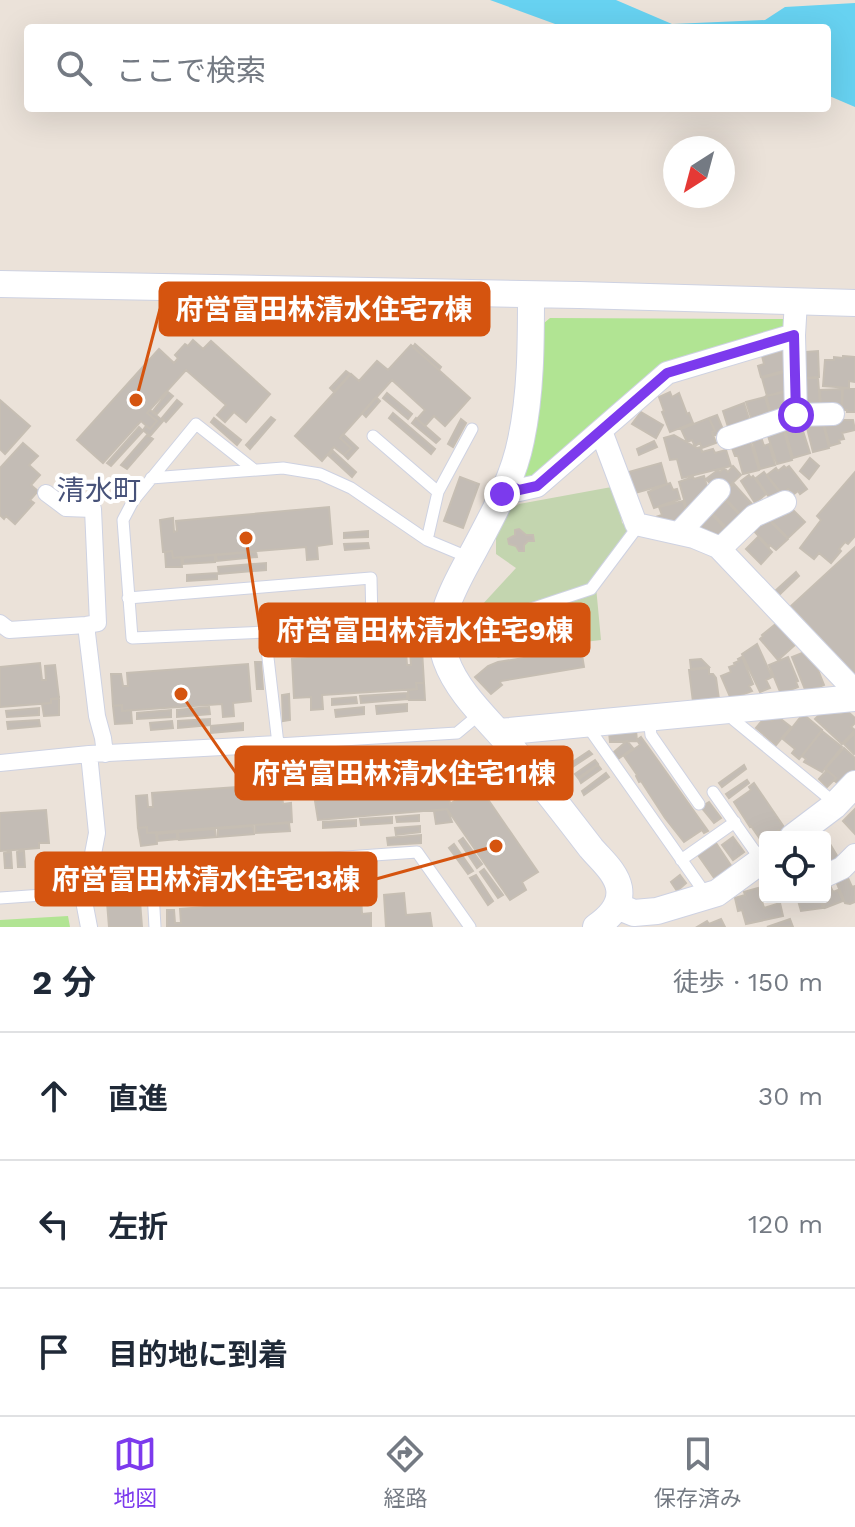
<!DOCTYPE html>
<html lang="ja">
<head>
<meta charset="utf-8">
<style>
	:root { --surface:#fff; --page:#f6f6f7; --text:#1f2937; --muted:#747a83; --line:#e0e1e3; --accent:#7c3aed }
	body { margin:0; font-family:"Work Sans","Noto Sans JP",sans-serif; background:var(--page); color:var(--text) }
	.controls { position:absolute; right:24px; bottom:24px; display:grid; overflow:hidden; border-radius:8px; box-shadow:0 8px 32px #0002 }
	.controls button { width:72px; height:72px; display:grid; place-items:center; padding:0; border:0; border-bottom:2px solid var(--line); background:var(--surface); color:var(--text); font:40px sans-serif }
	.compass { position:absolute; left:663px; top:136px; width:72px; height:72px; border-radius:50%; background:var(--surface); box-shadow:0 8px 32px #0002; rotate:216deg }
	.stop { position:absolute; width:24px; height:24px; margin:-18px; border:6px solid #7c3aed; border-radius:50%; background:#fff }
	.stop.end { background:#7c3aed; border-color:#fff; box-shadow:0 2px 8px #0008 }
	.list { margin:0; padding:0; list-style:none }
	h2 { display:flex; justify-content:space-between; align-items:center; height:104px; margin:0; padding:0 32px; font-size:34px }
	h2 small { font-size:26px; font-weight:400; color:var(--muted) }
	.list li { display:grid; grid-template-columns:52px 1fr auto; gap:24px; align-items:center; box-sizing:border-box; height:128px; padding:0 32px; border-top:2px solid var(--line) }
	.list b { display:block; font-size:30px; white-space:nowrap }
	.list em { font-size:26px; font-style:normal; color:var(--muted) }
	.icon { flex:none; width:44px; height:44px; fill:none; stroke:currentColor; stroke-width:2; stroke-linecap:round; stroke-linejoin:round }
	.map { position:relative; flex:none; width:855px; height:927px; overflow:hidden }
	.search { position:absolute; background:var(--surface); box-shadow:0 8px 32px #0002; left:24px; right:24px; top:24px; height:88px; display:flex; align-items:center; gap:20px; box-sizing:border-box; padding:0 28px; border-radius:8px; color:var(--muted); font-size:30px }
	.sheet { height:488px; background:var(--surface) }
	nav { display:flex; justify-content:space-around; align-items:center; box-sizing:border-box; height:112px; border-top:2px solid var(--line); background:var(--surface); font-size:22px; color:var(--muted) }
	nav a { display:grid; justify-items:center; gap:4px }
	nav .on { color:var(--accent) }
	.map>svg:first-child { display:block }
</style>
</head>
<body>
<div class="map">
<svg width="855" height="927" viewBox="0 0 855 927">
	<rect width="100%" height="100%" fill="#ebe2d9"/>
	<path fill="#b1e493" d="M550,318L783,319L785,328L665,363L533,477L518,479L544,323Z
		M68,916L70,927H0V920Z"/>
	<path fill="#c3d5af" d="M617,486L622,523L630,528L595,576L601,640L543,647L498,658C485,646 476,635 469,619L516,568L496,554V533L510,510L519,504Z"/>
	<path fill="#67d2f1" d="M490,0H616L672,24L765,20L785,7L855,3V107L827,95V28H566Z"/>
	<path fill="#c3bcb5" stroke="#c6beb3" stroke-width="2" d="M193,340L203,349L211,341L270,394L246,422L234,412L225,422L217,415L226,405L186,370L147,413L157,421L150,429L141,421L103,463L77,440L159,349L174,363L178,358L175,355L185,344L188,346Z
		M415,344L441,367L439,370L413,347Z
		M411,345L470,398L445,426L434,416L425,426L417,419L425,410L392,380L340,438L351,448L344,455L334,447L322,461L295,436L351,374L359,381L377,361L388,370Z
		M782,351L787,370L761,377L758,366L764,364L762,356Z
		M818,351L819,377L803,378L802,359H806V352Z
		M843,356L855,357V382L849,381V388L823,386L825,360H834V357L843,358Z
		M346,371L350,374L334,392L330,388Z
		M785,372V391L767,396L762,378Z
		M802,378H818L820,405H810V402L803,403Z
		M843,388L855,389V412H847V410H842Z
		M842,389V406L821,408L820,390Z
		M168,392L173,396L157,414L153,411Z
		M670,392L672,397L679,393L687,414L689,413L693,423L670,432L662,412L664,411L659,397Z
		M786,392V413L772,417L766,396Z
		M387,393L412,414L408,419L383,398Z
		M376,397L380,401L366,417L362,413Z
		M765,397L770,414L753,424L746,402Z
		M0,400L30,426L5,454L0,449Z
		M177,400L182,404L166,422L162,418Z
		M744,403L751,425L728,427L723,411Z
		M150,410L163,421L150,436L143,430L146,426L150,429L157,421L147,413Z
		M641,412L663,425L656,438L632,424Z
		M393,413L435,449L431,454L389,418Z
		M717,415L724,432L713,436L712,432L715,431L709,418Z
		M271,417L275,420L250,449L246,445Z
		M214,418L241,440L237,445L211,422Z
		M416,418L440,439L436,443L412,423Z
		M709,418L715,431L712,432L716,443L702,448L700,443L695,446L692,440L687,442L681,429Z
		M461,419L466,423L453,447L448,444Z
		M841,420H853L855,430L842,433L844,439L839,440L840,443L830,446L824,425Z
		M813,423L823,424L829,448L813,452L807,428L813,426Z
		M139,427L143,431L111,466L107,463Z
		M796,427L797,433L803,431L810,453L793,458L785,430Z
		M784,431L792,460L777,464L768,436Z
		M343,434L358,448L348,459L344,455L351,448L340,438Z
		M147,435L153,439L127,469L121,465Z
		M674,435L697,448L701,447L702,452L713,449L715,453L726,450L731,466L682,478L677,459L670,460L664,438Z
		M761,437L764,446L769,444L775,465L760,469L752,440Z
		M654,441L657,447L639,455L637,449Z
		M750,441L759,470L743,474L738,456H735L732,448Z
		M23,443L38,456L29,465L40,475L31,485L38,491L30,500L34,503L15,524L6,516L4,519L0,515V468Z
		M333,451L356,472L352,477L329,456Z
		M810,458L819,466L809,479L800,471Z
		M661,463L667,484L635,493L629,472Z
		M733,466L741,475L723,492L714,488L706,479L718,470L720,472L724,468L728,472Z
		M784,466L786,468L789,466L807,489L800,494L798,491L794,494L788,489L782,494L767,475L776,468L778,471Z
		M764,472L780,493L771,500L756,478Z
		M855,472V536L848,544L845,542L839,549L841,551L831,563L819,553L814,559L800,548L821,520L817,516Z
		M749,475L751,478L753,476L766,494L755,503L741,481Z
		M704,476L708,490L704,497L693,501L695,507L687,510L679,482L693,477L694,479Z
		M460,477L479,484L463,528L444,521Z
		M670,483L673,490L677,489L680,499L654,508L648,492Z
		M734,484L752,504L746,509L743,517L722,495Z
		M719,499L723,503L726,501L741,516L728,529L708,509Z
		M683,501L687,515L681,520L670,523L657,522L656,517L662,515L659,507Z
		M329,507L332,544L317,546L318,559L307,560L306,547L173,558L172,551L163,552L160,520L173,518L174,532L177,531L176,521Z
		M793,510L805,522L788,538L770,520L780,511L785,516Z
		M709,511L728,532L720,539L693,526Z
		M766,517L788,539L776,550L770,545L769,547L753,530Z
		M519,529L526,535H533L534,541H528L524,545V551H519L516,546L509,544L508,539L515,535V530Z
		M368,531V537L344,538V533Z
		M758,537L772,552L761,564L746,549Z
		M368,543L369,548L345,550L344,544Z
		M855,547V675L791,606Z
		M172,551L173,558L181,557L182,567H166L165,552Z
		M256,552L257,557L217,561L216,555Z
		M215,555V562L183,564V558Z
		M266,563V570L219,574L218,567Z
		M796,572L799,576L779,595L775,591Z
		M217,573V579L187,581V575Z
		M777,623L795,645L778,660L760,639L763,636L762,635Z
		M757,644L772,677L766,680L770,688L760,692L742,654Z
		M581,649L584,667L501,681L500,683L502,685L491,694L475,677L488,666L498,662Z
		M410,650H422L424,683H416L417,689L322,695L323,709L311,710V697L294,698L292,659L406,652L407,665H411Z
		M807,651L811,661L814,660L824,685L806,692L792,657Z
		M742,657L753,684L749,686L752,691L731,699L721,676L731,672L729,667L735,665L734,663L739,661L738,659Z
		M788,657L798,681L796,682L798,687L781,694L769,665Z
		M701,659L709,667L691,669L690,660Z
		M255,662H261L263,689H257Z
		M40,663L42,680H46L45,666L55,665L59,698L51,699V703L0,707V667Z
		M248,664L251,701L233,703L234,716L223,717L222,704L122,711V705L113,706L111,674H121L123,686H128L127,673Z
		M709,668V674H713L716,678L719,699L693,702L689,670Z
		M416,683H424L425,700H409L408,690L417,689Z
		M407,693V699L361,703L360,696Z
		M289,694L290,720L283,721L282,695Z
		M356,697L357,703L332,705V699Z
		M59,698V715L44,716L42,704L51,703V699Z
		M407,704V711L377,714L376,706Z
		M122,705V711L131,710L132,723L115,724L113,706Z
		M209,707L210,714L177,717V710Z
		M364,707V714L336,717L335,710Z
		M39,708V715L7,717L6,711Z
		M845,709L855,718V723L851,727L855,730L842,744L815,719L822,712L836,710L841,714Z
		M171,710V717L137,719V713Z
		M803,714L822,730L799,759L792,753L795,749L783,739Z
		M766,716L772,721L777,716L791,727L776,745L756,728Z
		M210,719V725L178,728V721Z
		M39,720L40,726L8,729L7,722Z
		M172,721L173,728L151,730L150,723Z
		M243,723V730L211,733V726Z
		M636,730L637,741L610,742L609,732Z
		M822,731L842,747L822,772L804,762L806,759L802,756Z
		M855,733V753L854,754L844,744Z
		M641,737L708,831L704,833L702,830L684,842L665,818L641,781L639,782L636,776L637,775L624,756L640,745L637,740Z
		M627,741L633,748L618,759L614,752Z
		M844,748L855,758V770L840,786L834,780L836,778L825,769Z
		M589,751L592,754L571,768L568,765Z
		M595,760L598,764L578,778L575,774Z
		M598,765L601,769L581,783L579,779Z
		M744,765L746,769L722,787L719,783Z
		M827,770L836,778L827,787L819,779Z
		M446,772L450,804L478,785L538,872L522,882L526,890L510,900L447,809L318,820L315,801L323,799L322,781Z
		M606,773L609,777L584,795L582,791Z
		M747,780L749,783L729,798L726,794Z
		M754,783L786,830L782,833L779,830L768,837H765L762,842L751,826L750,827L734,802L751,790L749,787Z
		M281,784L283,804L291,803L292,822L147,833V827L138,828L136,796L147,795L148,807H153L152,793Z
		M709,802L721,818L714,823L701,807Z
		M447,809L452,822L436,824L434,811Z
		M855,809V834L843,821Z
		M46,810L49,843H39V848L0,851V813Z
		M419,815V821L397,822L396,817Z
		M392,817V823L361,825L360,819Z
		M356,820V826L323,828V822Z
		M289,823L290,831L256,833L255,825Z
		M253,826L254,834L218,837V829Z
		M420,826V832L396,835L395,828Z
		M147,827V833L156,832L157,844L141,846L138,828Z
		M215,829L216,837L179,840L178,832Z
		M177,832V839L158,841L157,834Z
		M421,835V843L388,845L387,838Z
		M733,837L744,852L733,860L722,845Z
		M463,838L482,864L477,868L459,841Z
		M716,843L732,867L715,879L698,855Z
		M454,844L473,871L468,874L449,848Z
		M830,844L839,859L825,867V847Z
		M24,851L25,867H18L17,852Z
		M11,852L12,868H5L4,853Z
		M484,869L503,895L498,898L480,872Z
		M138,875L142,927H109L105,877Z
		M476,875L493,901L488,905L470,878Z
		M680,875L686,883L677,891L671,882Z
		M848,878L852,887L855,886V902L850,904L845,903L835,879Z
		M825,882L829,883L833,892L838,890L843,901L825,908L821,897H825Z
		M758,888L764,908L780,903L783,916L746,924L742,910L738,911L735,898L745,895L744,892Z
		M404,893L406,915L430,913L432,927H386L384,895Z
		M361,895L362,914L371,913V927H167V910H174L175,923H181L180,909Z
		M797,897H819L823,908L801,911Z
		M721,919L725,927H697L707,921L709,924Z
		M790,919L793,927H767Z"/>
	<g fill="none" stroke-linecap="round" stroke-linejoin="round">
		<defs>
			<path id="service" d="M373,436L438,492
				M151,478L283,468L320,474L351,488L427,540L470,558
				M427,540L438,492L472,429
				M128,598L371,578L372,622L265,632L132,638L123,520L133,501L196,424L253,469
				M265,632L278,744L457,733L481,713
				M444,638L591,589L639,525
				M733,709L734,720L836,804
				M649,718L651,735L699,804
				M586,724L707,896
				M713,792L761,860
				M681,860L735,822
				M0,898L57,894
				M155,927L152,874L160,870L417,852L470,927"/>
			<path id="pedestrian" d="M0,623L9,630L86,625L98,623L93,509L66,508L46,493
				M86,625L97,716L103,738L105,754
				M89,754L97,833L84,901L89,927
				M0,763L89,754L278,744"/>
			<path id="minor" d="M796,415L794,335L796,301
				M601,431L636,524L694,537L718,547L855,691
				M728,438L796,415L833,414
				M507,484L519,490L537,486L667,373L794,335
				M679,533L719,490
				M720,549L754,516L785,502
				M825,876L842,868L855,855"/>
			<path id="tertiary" d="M0,284L579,295L855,303
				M531,295C531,343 531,393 521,440C514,476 496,509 479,541C460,578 431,617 446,660C458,694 490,721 512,748C539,781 565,814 591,848C601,860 616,872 619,888C622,905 609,918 596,927
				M499,732L855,698
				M793,837L834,806L855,784
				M617,906L634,913L657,911L717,893L765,858"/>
		</defs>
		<use href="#service" stroke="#ced2e2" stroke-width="13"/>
		<use href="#pedestrian" stroke="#ced2e2" stroke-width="18"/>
		<use href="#minor" stroke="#ced2e2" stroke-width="24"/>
		<use href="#tertiary" stroke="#ced2e2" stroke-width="28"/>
		<use href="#service" stroke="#fff" stroke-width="11"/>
		<use href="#pedestrian" stroke="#fff" stroke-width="16"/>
		<use href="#minor" stroke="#fff" stroke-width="22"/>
		<use href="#tertiary" stroke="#fff" stroke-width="26"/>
	</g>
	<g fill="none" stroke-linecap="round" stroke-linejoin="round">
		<path stroke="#7c3aed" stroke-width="10" d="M502,494L507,484L519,490L537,486L667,373L794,335L796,415"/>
	</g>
	<g text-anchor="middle" stroke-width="8" stroke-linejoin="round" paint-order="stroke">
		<g font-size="28" fill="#475279" stroke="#fff">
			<text x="99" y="500">清水町</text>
		</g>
	</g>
	<path fill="none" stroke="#d5540f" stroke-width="3" d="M136 400L160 309M246 538L260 630M181 694L236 773M496 846L376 879"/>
	<g fill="#d5540f" stroke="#fff" stroke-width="3">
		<circle cx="136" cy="400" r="8"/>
		<circle cx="246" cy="538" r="8"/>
		<circle cx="181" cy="694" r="8"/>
		<circle cx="496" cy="846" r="8"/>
	</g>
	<g fill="#d5540f" stroke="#d5540f" stroke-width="3">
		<rect x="160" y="283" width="329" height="52" rx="8"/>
		<rect x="260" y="604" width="329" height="52" rx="8"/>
		<rect x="236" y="747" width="336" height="52" rx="8"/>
		<rect x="36" y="853" width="340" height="52" rx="8"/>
	</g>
	<g font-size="28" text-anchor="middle" font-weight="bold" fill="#fff">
		<text x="324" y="319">府営富田林清水住宅7棟</text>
		<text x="425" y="640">府営富田林清水住宅9棟</text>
		<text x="404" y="783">府営富田林清水住宅11棟</text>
		<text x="206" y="889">府営富田林清水住宅13棟</text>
	</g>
</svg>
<div class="controls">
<button><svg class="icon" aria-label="locate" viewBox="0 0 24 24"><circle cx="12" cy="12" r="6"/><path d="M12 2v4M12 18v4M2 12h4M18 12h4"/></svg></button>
</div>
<svg class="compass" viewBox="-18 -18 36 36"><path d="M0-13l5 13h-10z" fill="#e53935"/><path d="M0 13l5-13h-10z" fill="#747a83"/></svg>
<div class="stop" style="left:796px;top:415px"></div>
<div class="stop end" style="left:502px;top:494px"></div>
<div class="search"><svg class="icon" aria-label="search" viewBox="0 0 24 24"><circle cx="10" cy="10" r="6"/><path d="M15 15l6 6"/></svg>ここで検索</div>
</div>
<section class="sheet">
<h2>2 分<small>徒歩 · 150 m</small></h2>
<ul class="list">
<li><svg class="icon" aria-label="ahead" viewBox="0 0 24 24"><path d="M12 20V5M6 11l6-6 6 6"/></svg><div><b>直進</b></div><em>30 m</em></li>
<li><svg class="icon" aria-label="left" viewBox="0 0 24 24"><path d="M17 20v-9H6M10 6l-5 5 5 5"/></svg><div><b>左折</b></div><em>120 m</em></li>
<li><svg class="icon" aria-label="arrive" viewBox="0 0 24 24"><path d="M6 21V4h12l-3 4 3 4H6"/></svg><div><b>目的地に到着</b></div></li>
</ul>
</section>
<nav>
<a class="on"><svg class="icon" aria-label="map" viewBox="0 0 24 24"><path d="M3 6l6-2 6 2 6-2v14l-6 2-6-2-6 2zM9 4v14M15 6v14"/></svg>地図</a>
<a><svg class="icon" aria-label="directions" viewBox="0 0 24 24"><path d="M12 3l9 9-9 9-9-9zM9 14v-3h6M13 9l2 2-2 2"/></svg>経路</a>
<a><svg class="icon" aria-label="saved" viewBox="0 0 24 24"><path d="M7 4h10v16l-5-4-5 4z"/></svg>保存済み</a>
</nav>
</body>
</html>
